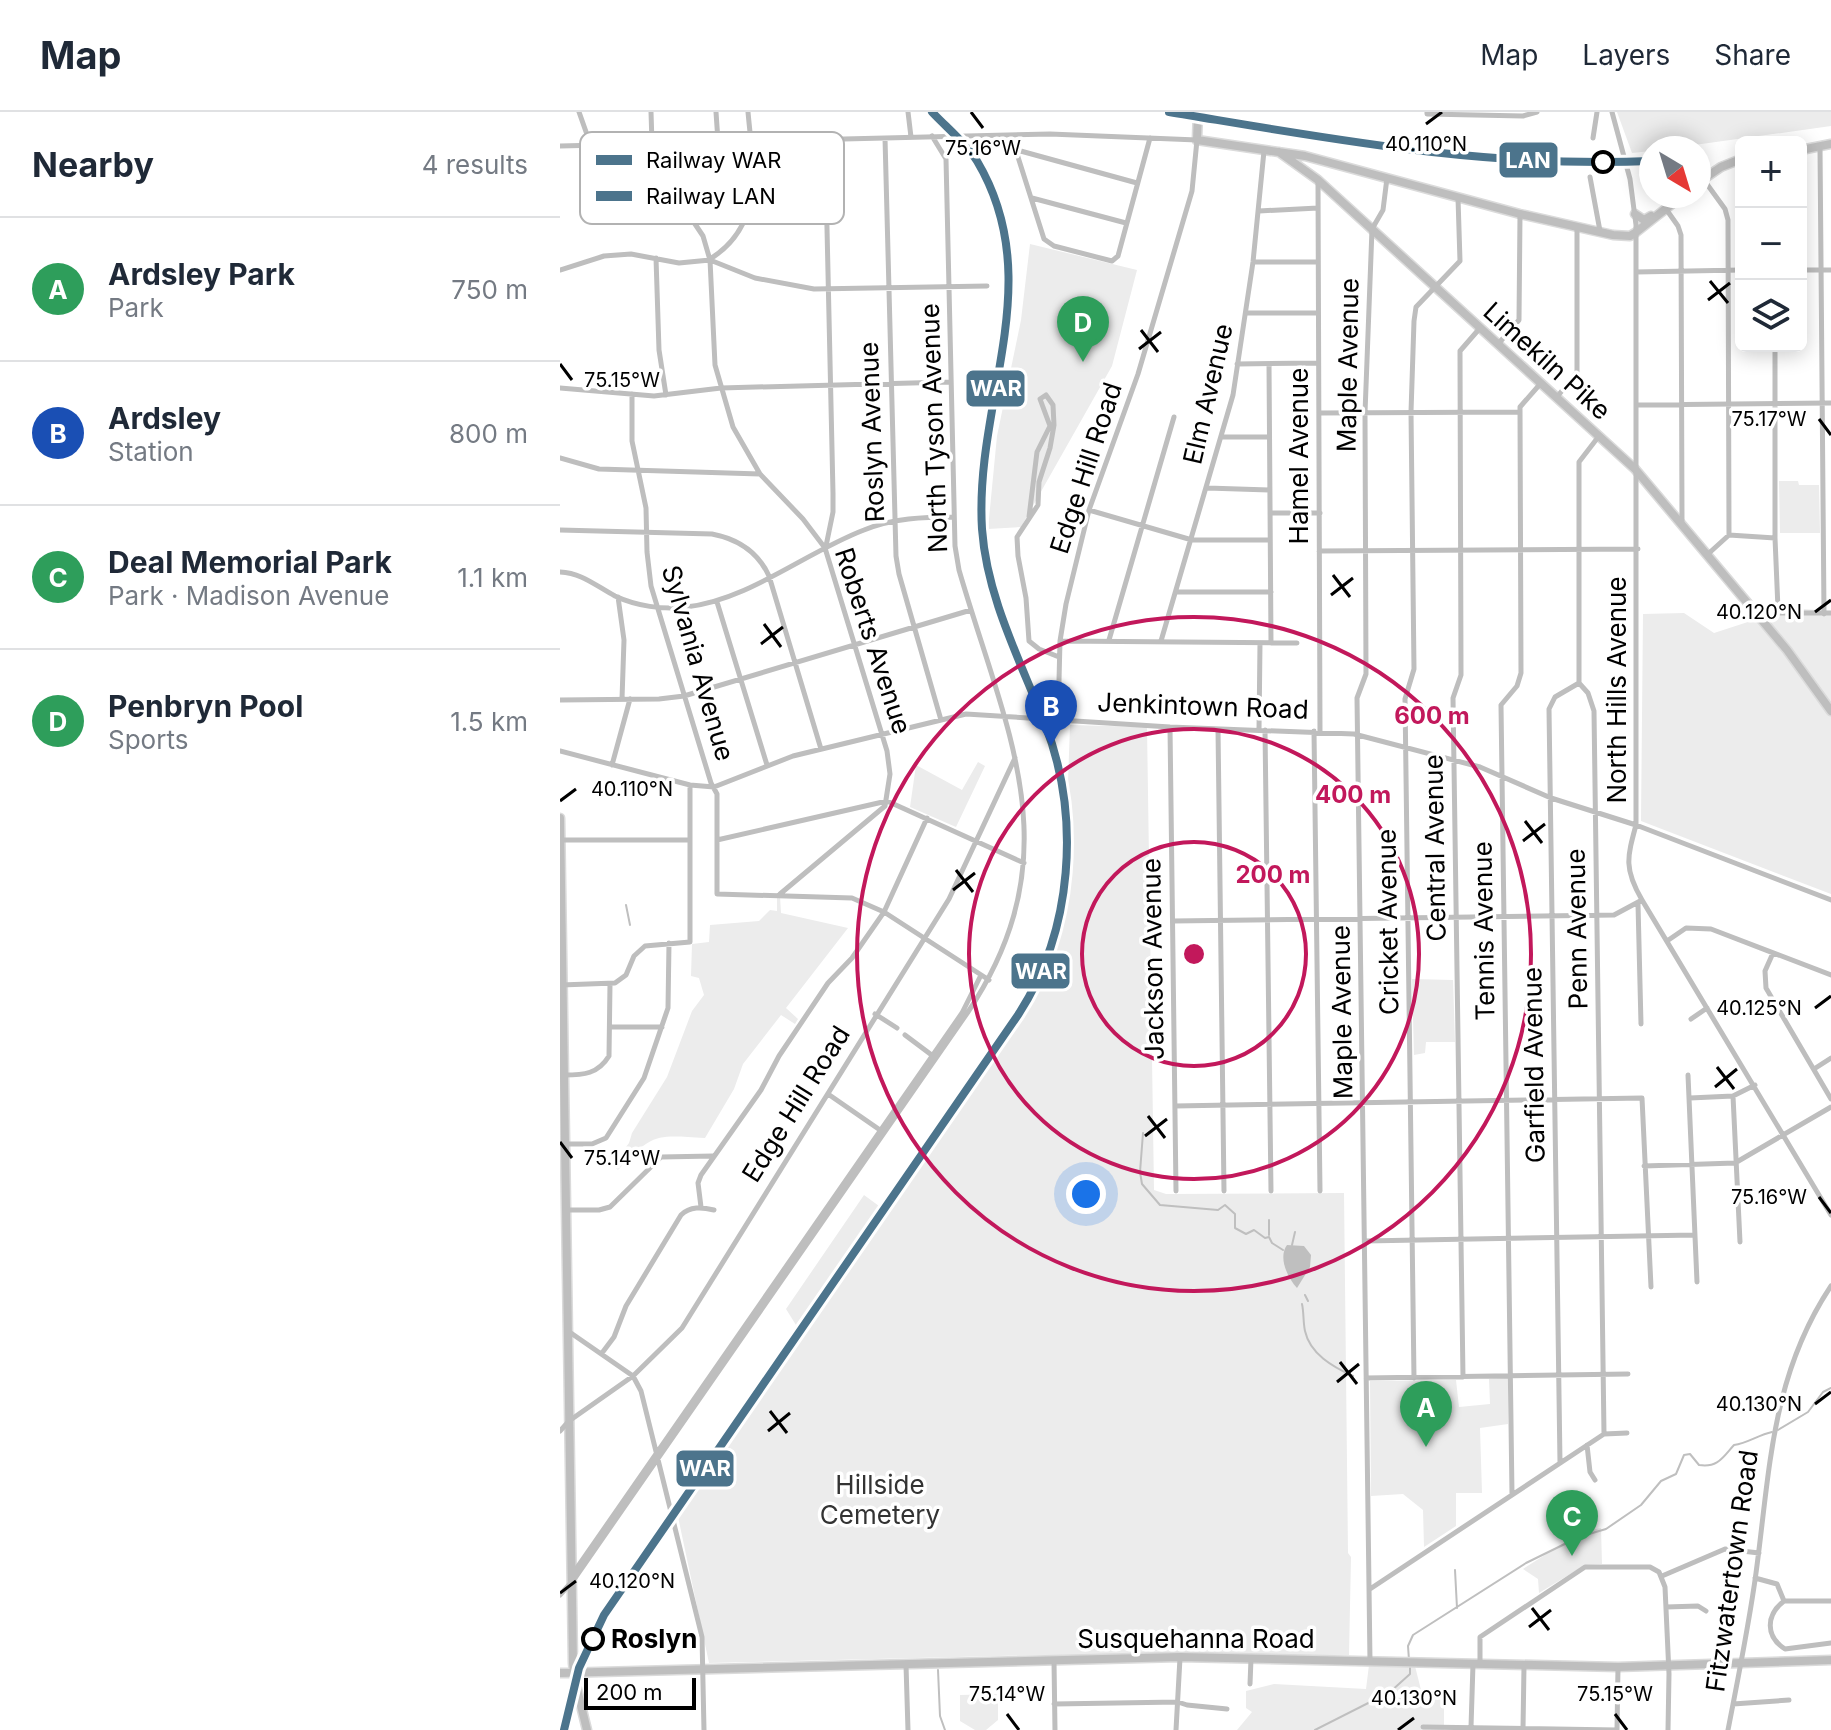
<!DOCTYPE html>
<html lang="en">
<head>
<meta charset="utf-8">
<style>
	:root { --surface:#fff; --page:#f2f2f3; --text:#1f2937; --muted:#747a83; --line:#e0e1e3; --accent:#0b8043 }
	body { margin:0; font-family:Inter,sans-serif; background:var(--page); color:var(--text) }
	.controls { position:absolute; right:24px; top:24px; display:grid; overflow:hidden; border-radius:12px; box-shadow:0 4px 20px #0003 }
	.controls button { width:72px; height:72px; display:grid; place-items:center; padding:0; border:0; border-bottom:2px solid var(--line); background:var(--surface); color:var(--text); font:40px sans-serif }
	.compass { position:absolute; left:1079px; top:24px; width:72px; height:72px; border-radius:50%; background:var(--surface); box-shadow:0 4px 20px #0003; rotate:142deg }
	.scale { position:absolute; left:24px; bottom:20px; width:112px; box-sizing:border-box; padding-left:8px; border:4px solid #000; border-top:0; font-size:22px; line-height:28px; white-space:nowrap; color:#000; -webkit-text-stroke:6px #fff; paint-order:stroke }
	.you { position:absolute; left:526px; top:1082px; width:28px; height:28px; margin:-20px; border:6px solid #fff; border-radius:50%; background:#1a73e8; box-shadow:0 0 0 12px #1a73e833 }
	.badge { display:grid; place-items:center; width:52px; height:52px; border-radius:50%; background:var(--accent); color:#fff; font-size:26px; font-weight:700 }
	.pin { position:absolute; translate:-50% -66px; filter:drop-shadow(0 2px 4px #0008) }
	.pin::after { content:''; position:absolute; top:42px; width:28px; height:24px; background:inherit; clip-path:polygon(0 0,100% 0,50% 100%) }
	.list { margin:0; padding:0; list-style:none }
	h2 { display:flex; justify-content:space-between; align-items:center; height:104px; margin:0; padding:0 32px; font-size:34px }
	h2 small { font-size:26px; font-weight:400; color:var(--muted) }
	.list li { display:grid; grid-template-columns:52px 1fr auto; gap:24px; align-items:center; box-sizing:border-box; height:144px; padding:0 32px; border-top:2px solid var(--line) }
	.list b { display:block; font-size:30px; white-space:nowrap }
	.list p { margin:0; font-size:26px; white-space:nowrap; color:var(--muted) }
	.list em { font-size:26px; font-style:normal; color:var(--muted) }
	.icon { flex:none; width:44px; height:44px; fill:none; stroke:currentColor; stroke-width:2; stroke-linecap:round; stroke-linejoin:round }
	.map { position:relative; flex:none; width:1271px; height:1618px; overflow:hidden }
	header { display:flex; align-items:center; gap:48px; box-sizing:border-box; height:112px; padding:0 40px; background:var(--surface); border-bottom:2px solid var(--line) }
	header strong { font-size:38px }
	nav { display:flex; gap:44px; margin-inline-start:auto; font-size:28px }
	main { display:flex }
	aside { flex:1; background:var(--surface) }
	.map>svg:first-child { display:block }
</style>
</head>
<body>
<header>
<strong>Map</strong>
<nav><a>Map</a><a>Layers</a><a>Share</a></nav>
</header>
<main>
<aside>
<h2>Nearby<small>4 results</small></h2>
<ul class="list">
<li><span class="badge" style="background:#2e9e5b">A</span><div><b>Ardsley Park</b><p>Park</p></div><em>750 m</em></li>
<li><span class="badge" style="background:#1a4fb4">B</span><div><b>Ardsley</b><p>Station</p></div><em>800 m</em></li>
<li><span class="badge" style="background:#2e9e5b">C</span><div><b>Deal Memorial Park</b><p>Park · Madison Avenue</p></div><em>1.1 km</em></li>
<li><span class="badge" style="background:#2e9e5b">D</span><div><b>Penbryn Pool</b><p>Sports</p></div><em>1.5 km</em></li>
</ul>
</aside>
<div class="map">
<svg width="1271" height="1618" viewBox="0 0 1271 1618">
	<rect width="100%" height="100%" fill="#fff"/>
	<path fill="#ececec" d="M1057,0H1271V14L1113,36H1091V39L1072,41Z
		M470,132L577,158L552,254L461,415L428,417L437,324L461,208Z
		M1219,369H1238L1239,373H1259L1260,421H1220Z
		M1199,494L1271,499V782L1081,709L1083,502L1124,501L1154,521L1194,508Z
		M510,613L587,615L594,1078L606,1082L784,1081L788,1441L791,1445L789,1543H483L149,1551L117,1400L406,986L474,879L502,797L507,764L511,711L508,671Z
		M418,650L425,654L396,715L350,695L356,653L402,678Z
		M217,784H220L221,801L288,816L226,896L238,907L235,912L221,903L183,952L174,977L145,1026C95,1023 93,1021 58,1058L52,1053L69,1031L72,1021L107,965L132,899L144,883L139,866L131,864L132,832L149,830L150,813L199,809L210,798L217,799Z
		M852,867L893,868L895,930H866L865,941L854,943Z
		M304,1083L319,1094L236,1213L226,1197Z
		M948,1266V1312L920,1316L922,1381H896V1414L864,1435L863,1398L843,1382L811,1384L810,1269L896,1268L899,1295L930,1292L929,1267Z
		M1041,1416L1042,1452L1025,1453L979,1481L978,1467L963,1457L1021,1420Z
		M809,1553L855,1554L862,1582L884,1580V1618H677L692,1600L686,1596V1579L714,1572L806,1577Z
		M438,1582V1608L426,1618H415L400,1609V1583Z"/>
	<path fill="#bfbfbf" d="M727,1133L744,1134L751,1143L750,1155L737,1176C727,1165 718,1145 727,1133Z"/>
	<g fill="none" stroke-linecap="round" stroke-linejoin="round">
		<path stroke="#bfbfbf" stroke-width="2" d="M66,793L70,813
			M583,1021L580,1060L582,1072L600,1093L658,1098L665,1093L675,1102V1116L686,1122L694,1118L705,1126L709,1125L712,1131L723,1138
			M709,1123V1108
			M732,1133L735,1120
			M745,1183L748,1189
			M742,1192C744,1201 743,1210 745,1219C750,1242 773,1255 793,1264
			M1218,1318L1248,1300L1263,1280L1271,1276
			M895,1458L897,1496
			M849,1548L848,1534L853,1523L966,1451L1019,1425L1046,1417L1081,1393L1101,1369L1116,1362L1124,1343L1130,1342L1139,1353C1158,1356 1163,1345 1174,1333C1188,1331 1198,1323 1212,1320
			M378,1558L380,1604L385,1618
			M755,1618L830,1580L850,1562V1554"/>
		<defs>
			<path id="major" d="M638,0L637,28L745,44L960,102L1053,123L1070,124L1075,121L1122,84
				M1241,38L1271,32
				M719,40L758,68L1075,357L1227,538L1271,599
				M1139,70L1161,55L1181,47
				M1075,102L1084,108L1091,104
				M0,706L13,1551L15,1569L27,1618
				M0,1561L620,1545L1058,1555L1271,1548"/>
		</defs>
		<use href="#major" stroke="#dbdbdb" stroke-width="11"/>
		<path stroke="#bebebe" stroke-width="5" d="M19,0L36,48L46,63L68,77L117,94L131,106L143,124L150,148L155,253L173,315L200,362L243,407L265,436L327,639L330,662L325,694L220,782
			M91,0L92,31
			M156,0L158,29
			M348,0L351,25
			M867,0V2L963,4L977,0
			M1052,0L1070,67L1076,113V713C1067,746 1064,757 1082,788L1271,1103
			M451,23L484,127L494,134L552,149L558,144L590,26
			M325,26L336,444L339,462L381,608
			M1033,26L1037,0
			M265,28L273,381V400L266,434
			M0,34L490,22L637,28L632,79L578,262L529,398L506,492L500,529L498,608
			M1260,35L1264,502
			M457,38L577,71
			M1030,65L1040,119
			M1144,68L1165,97L1168,108L1169,423
			M758,69L760,620
			M472,86L566,111
			M1106,97L1118,114L1121,123L1122,409
			M699,99L758,96
			M96,146L99,238L106,283
			M150,147C205,113 193,55 188,0
			M693,150H756
			M0,158L44,144L71,142L119,151L150,148L195,166L254,177L427,174
			M1241,158H1271
			M1076,160L1181,158
			M686,201H757
			M939,231L959,208L960,103
			M1215,234V426L1218,497
			M677,252L758,251
			M709,252L711,531
			M0,276L94,284L161,276L389,270
			M72,282V329L86,396L87,440L91,474L151,671L157,682V782L292,786L324,800L429,868
			M997,285L1017,260V116
			M1076,293L1271,291
			M760,301L960,300
			M1039,324L1019,350V571L1028,581L1034,599L1044,1322
			M662,325H709
			M0,346L39,357L200,362
			M647,376L709,378
			M529,398L632,428H710
			M710,401H760
			M469,405L477,340L490,314L480,287L486,283L493,293L494,313L490,336L479,370L478,393L457,425L458,444L466,486L469,529L479,537L499,545
			M0,418L152,422C178,427 198,440 209,464L261,637
			M759,439L1078,437
			M1148,442L1169,423L1215,426
			M0,460C22,461 36,474 55,484C76,494 103,498 126,495C189,488 246,440 304,418C333,406 364,405 394,405
			M617,480H711
			M58,485L64,528L62,587
			M157,490L207,653
			M1198,502L1218,497L1220,501H1271
			M549,528L614,305
			M500,529L737,531
			M601,529L673,283L693,150L704,39
			M0,588L99,587L124,584L411,498
			M610,615L616,1079
			M658,617L664,1079
			M699,618L700,531
			M705,618L711,1079
			M754,619L760,1079
			M0,639L130,673L154,675L233,644L406,602L610,615L794,622L920,655L991,686L1076,713L1271,788
			M52,653L70,587
			M1,728H129
			M157,728L327,689L464,751
			M1078,792L1081,912
			M613,809L1054,803L1082,788
			M1107,829L1126,816L1151,817L1271,863
			M1213,841L1205,859L1206,876L1271,987
			M1,873L55,871L66,863L74,844L85,834L130,830V673
			M315,902L337,916
			M1131,907L1147,896
			M51,915H102
			M345,923L373,944
			M1254,957L1271,946
			M4,963C24,963 38,962 49,944L50,872
			M1128,963L1137,1170
			M268,982L320,1018
			M1173,984L1180,1130
			M1130,986L1173,984L1195,973
			M615,994L1082,986L1091,1175
			M5,1032H32L46,1026L84,966L108,896L109,831
			M1084,1054L1175,1051L1271,995
			M141,1095L138,1071L141,1063L201,978L219,944L268,871L292,846L324,800L367,706
			M6,1098H39L50,1095L101,1045L153,1044
			M805,1129L1135,1123
			M8,1219L73,1264L81,1279L142,1525L144,1618
			M42,1241L54,1225L66,1194L121,1103C130,1094 142,1095 154,1098
			M903,1265L893,586L901,563L900,239L920,216
			M806,1266L1068,1262
			M854,1266L845,587L854,557L851,300L854,209L856,195L900,149L898,86
			M0,1319L9,1309L73,1264L122,1216L389,787L455,646
			M1027,1333L1030,1360L1035,1368
			M1000,1351L989,597L995,585L1019,571
			M952,1382L941,593L957,574L961,561L960,295L981,271
			M14,1460L402,901L421,863
			M1102,1464L1165,1437L1199,1441
			M1195,1466L1217,1472L1224,1489
			M810,1477L1044,1322L1067,1321
			M0,1483L15,1466L408,900C514,741 446,620 399,458L395,434L386,47L372,24
			M1271,1489H1224C1206,1503 1205,1524 1225,1537L1271,1531
			M1106,1495L1138,1494L1146,1499
			M494,1549L495,1618
			M810,1549L797,586L806,562L805,301L812,117L823,98L827,66
			M920,1552V1525L1025,1455H1090L1099,1460L1105,1475L1109,1562L1108,1618
			M346,1553L348,1618
			M690,1572L691,1547
			M494,1592L618,1590L627,1593L667,1597
			M1173,1592L1229,1588
			M863,1615L1057,1618
			M911,1615L913,1552
			M963,1617L964,1554
			M616,1618L620,1546
			M1057,1618L1058,1555
			M1168,1618C1178,1566 1189,1513 1196,1461C1210,1358 1211,1264 1271,1174"/>
		<use href="#major" stroke="#bebebe" stroke-width="8"/>
		<defs>
			<path id="rail-1" d="M4,1618L19,1556L44,1503L458,903C513,819 521,705 485,612C460,548 427,486 422,417C414,289 489,170 417,49C406,31 386,15 372,0"/>
			<path id="rail-2" d="M609,0C773,27 924,56 1091,49"/>
		</defs>
		<use href="#rail-1" stroke="#fff" stroke-width="14"/>
		<use href="#rail-2" stroke="#fff" stroke-width="14"/>
		<use href="#rail-1" stroke="#4c748c" stroke-width="8"/>
		<use href="#rail-2" stroke="#4c748c" stroke-width="8"/>
	</g>
	<path fill="none" stroke="#000" stroke-width="3" d="M411,0L423,16M866,12L882,0M1150,169L1168,191M1148,188L1170,171M581,218L598,240M579,237L601,220M0,252L12,268M1259,307L1271,323M773,463L790,485M771,483L793,466M1255,500L1271,488M204,512L221,535M201,532L223,515M0,689L16,677M965,709L982,731M963,729L985,712M396,758L413,780M393,778L415,761M1255,896L1271,884M1157,955L1174,977M1155,975L1177,957M588,1004L605,1026M585,1024L607,1007M0,1030L12,1046M1259,1085L1271,1101M780,1250L797,1272M777,1270L799,1252M1255,1292L1271,1280M210,1299L227,1321M208,1319L230,1301M0,1481L16,1469M972,1496L989,1518M969,1515L991,1498M447,1602L459,1618M1055,1602L1067,1618M838,1618L854,1606"/>
	<g fill="none" stroke="#c2185b" stroke-width="4">
		<circle cx="634" cy="842" r="112"/>
		<circle cx="634" cy="842" r="225"/>
		<circle cx="634" cy="842" r="337"/>
	</g>
	<g fill="#fff" stroke="#000" stroke-width="4">
		<circle cx="1043" cy="50" r="10"/>
		<circle cx="33" cy="1527" r="10"/>
	</g>
	<g text-anchor="middle" stroke-width="7" stroke-linejoin="round" paint-order="stroke">
		<g font-size="26" fill="#000" stroke="#fff">
			<text transform="translate(987 249) rotate(42)" y="9">Limekiln Pike</text>
			<text transform="translate(788 253) rotate(-89)" y="9">Maple Avenue</text>
			<text transform="translate(648 282) rotate(-77)" y="9">Elm Avenue</text>
			<text transform="translate(374 316) rotate(-92)" y="9">North Tyson Avenue</text>
			<text transform="translate(312 320) rotate(-92)" y="9">Roslyn Avenue</text>
			<text transform="translate(739 344) rotate(-90)" y="9">Hamel Avenue</text>
			<text transform="translate(526 356) rotate(-72)" y="9">Edge Hill Road</text>
			<text transform="translate(313 529) rotate(72)" y="9">Roberts Avenue</text>
			<text transform="translate(138 551) rotate(74)" y="9">Sylvania Avenue</text>
			<text transform="translate(1057 578) rotate(-90)" y="9">North Hills Avenue</text>
			<text transform="translate(643 594) rotate(2)" y="9">Jenkintown Road</text>
			<text transform="translate(875 736) rotate(-91)" y="9">Central Avenue</text>
			<text transform="translate(828 810) rotate(-91)" y="9">Cricket Avenue</text>
			<text transform="translate(1017 817) rotate(-91)" y="9">Penn Avenue</text>
			<text transform="translate(924 819) rotate(-91)" y="9">Tennis Avenue</text>
			<text transform="translate(593 847) rotate(-91)" y="9">Jackson Avenue</text>
			<text transform="translate(782 900) rotate(-91)" y="9">Maple Avenue</text>
			<text transform="translate(974 953) rotate(-91)" y="9">Garfield Avenue</text>
			<text transform="translate(236 992) rotate(-58)" y="9">Edge Hill Road</text>
			<text transform="translate(1172 1459) rotate(-82)" y="9">Fitzwatertown Road</text>
			<text x="636" y="1536">Susquehanna Road</text>
		</g>
		<g font-size="26" fill="#333" stroke="#fff">
			<text x="320" y="1382">Hillside<tspan x="320" dy="30">Cemetery</tspan></text>
		</g>
		<g font-size="26" font-weight="bold" fill="#000" stroke="#fff" text-anchor="start">
			<text x="51" y="1536">Roslyn</text>
		</g>
	</g>
	<rect x="20" y="20" width="264" height="92" rx="12" fill="#fff" stroke="#b2b2b2" stroke-width="2"/>
	<rect x="36" y="43" width="36" height="10" fill="#4c748c"/>
	<rect x="36" y="79" width="36" height="10" fill="#4c748c"/>
	<g font-size="22" fill="#000">
		<text x="86" y="56">Railway WAR</text>
		<text x="86" y="92">Railway LAN</text>
	</g>
	<g font-size="20" text-anchor="middle" fill="#000" stroke="#fff" stroke-width="7" stroke-linejoin="round" paint-order="stroke">
		<text x="866" y="39">40.110°N</text>
		<text x="423" y="43">75.16°W</text>
		<text x="62" y="275">75.15°W</text>
		<text x="1209" y="314">75.17°W</text>
		<text x="1199" y="507">40.120°N</text>
		<text x="72" y="684">40.110°N</text>
		<text x="1199" y="903">40.125°N</text>
		<text x="62" y="1053">75.14°W</text>
		<text x="1209" y="1092">75.16°W</text>
		<text x="1199" y="1299">40.130°N</text>
		<text x="72" y="1476">40.120°N</text>
		<text x="447" y="1589">75.14°W</text>
		<text x="1055" y="1589">75.15°W</text>
		<text x="854" y="1593">40.130°N</text>
	</g>
	<circle cx="634" cy="842" r="12" fill="#c2185b" stroke="#fff" stroke-width="4"/>
	<g font-size="24" text-anchor="middle" font-weight="bold" fill="#c2185b" stroke="#fff" stroke-width="7" stroke-linejoin="round" paint-order="stroke">
		<text x="872" y="612">600 m</text>
		<text x="793" y="691">400 m</text>
		<text x="713" y="771">200 m</text>
	</g>
	<g stroke="#fff" stroke-width="3">
		<rect x="938" y="29" width="61" height="38" rx="8" fill="#4c748c"/>
		<rect x="405" y="257" width="61" height="39" rx="8" fill="#4c748c"/>
		<rect x="450" y="840" width="61" height="38" rx="8" fill="#4c748c"/>
		<rect x="115" y="1337" width="60" height="39" rx="8" fill="#4c748c"/>
	</g>
	<g font-size="22" text-anchor="middle" font-weight="bold" fill="#fff">
		<text x="968" y="56">LAN</text>
		<text x="436" y="284">WAR</text>
		<text x="481" y="867">WAR</text>
		<text x="145" y="1364">WAR</text>
	</g>
</svg>
<div class="controls">
<button>+</button>
<button>−</button>
<button><svg class="icon" aria-label="layers" viewBox="0 0 24 24"><path d="M12 4l9 5-9 5-9-5zM3 14l9 5 9-5"/></svg></button>
</div>
<svg class="compass" viewBox="-18 -18 36 36"><path d="M0-13l5 13h-10z" fill="#e53935"/><path d="M0 13l5-13h-10z" fill="#747a83"/></svg>
<div class="scale">200 m</div>
<div class="you"></div>
<div class="pin badge" style="left:866px;top:1335px;background:#2e9e5b">A</div>
<div class="pin badge" style="left:491px;top:634px;background:#1a4fb4">B</div>
<div class="pin badge" style="left:1012px;top:1444px;background:#2e9e5b">C</div>
<div class="pin badge" style="left:523px;top:250px;background:#2e9e5b">D</div>
</div>
</main>
</body>
</html>
